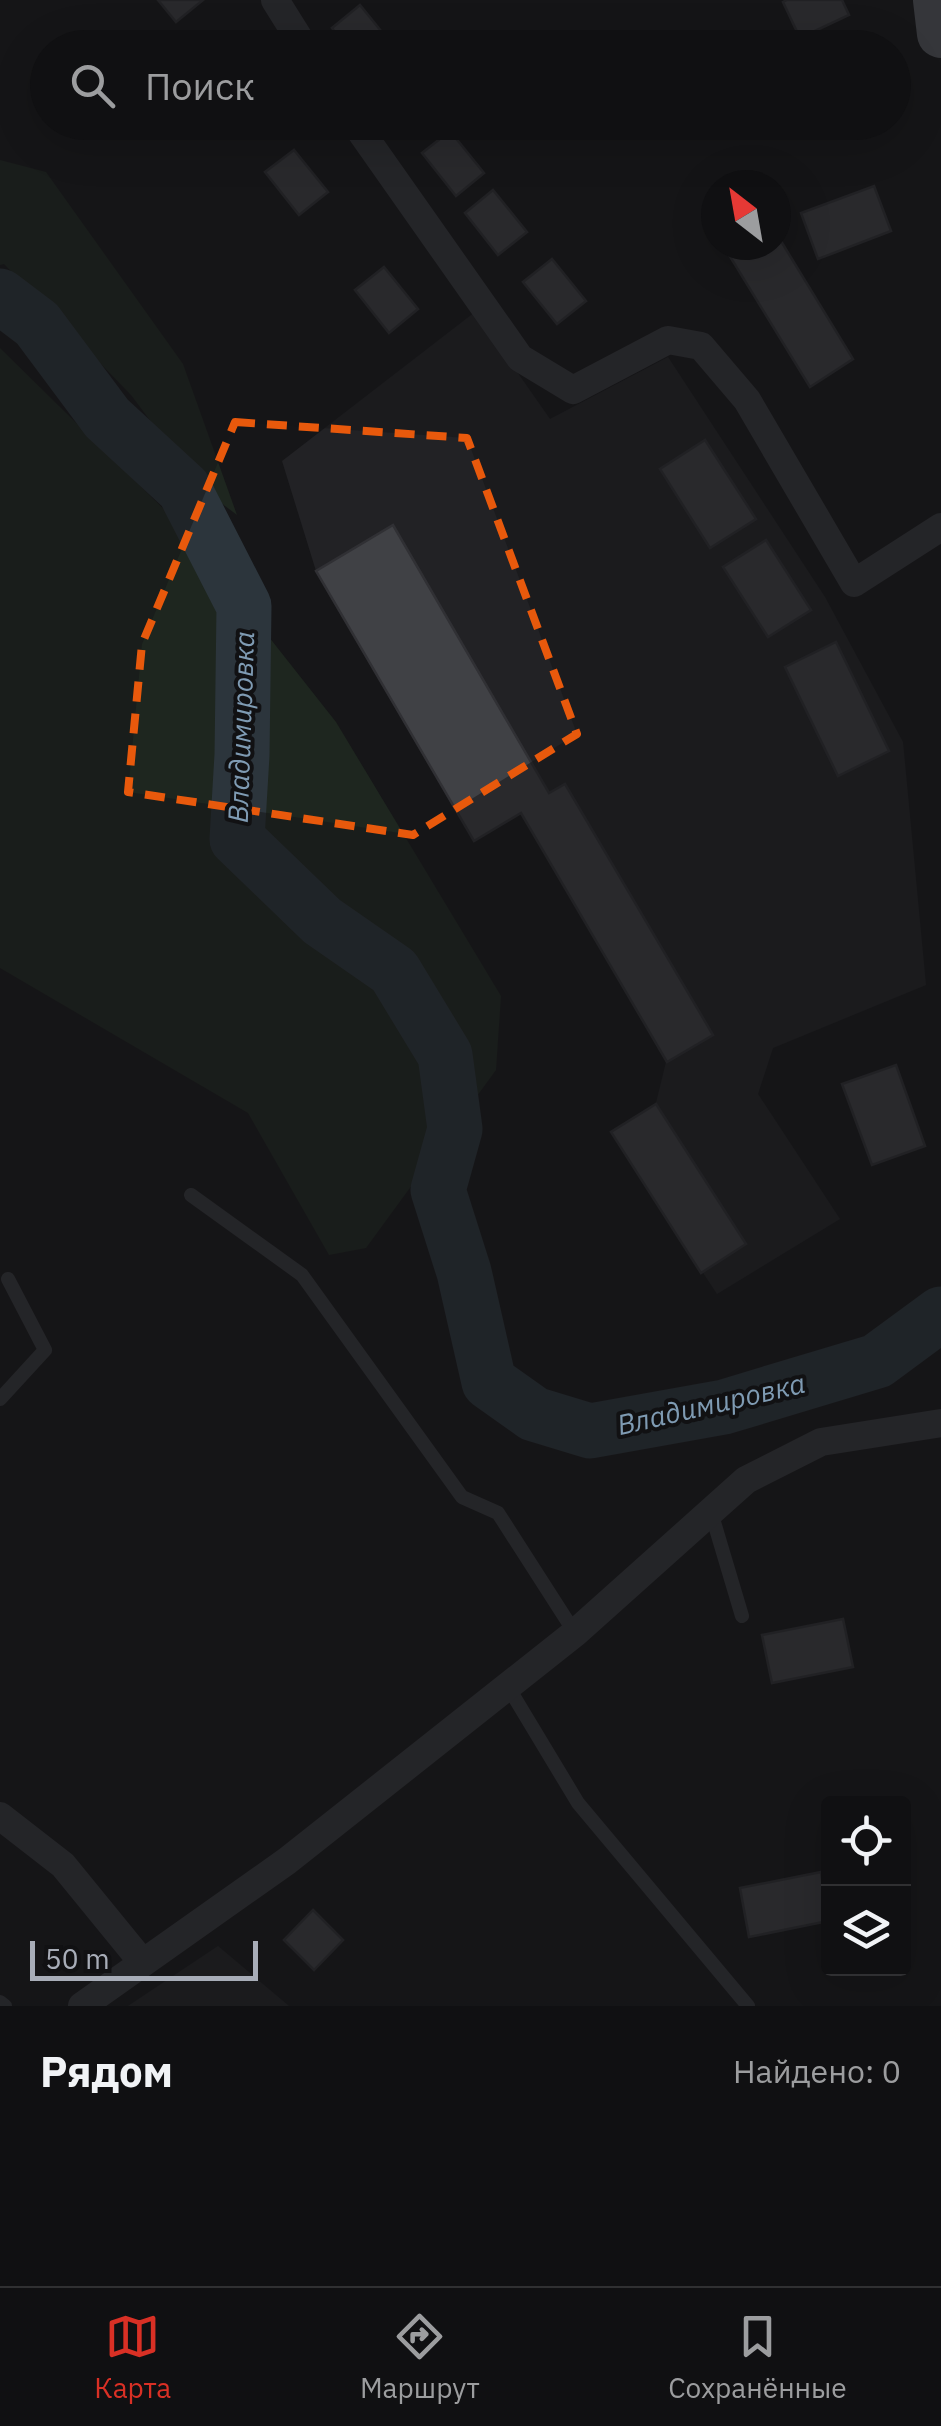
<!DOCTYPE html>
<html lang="ru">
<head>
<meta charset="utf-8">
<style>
	:root { --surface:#101012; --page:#1e1e20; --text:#f1f3f6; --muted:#9c9d9f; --line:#303032; --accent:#d93025 }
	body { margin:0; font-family:"IBM Plex Sans",sans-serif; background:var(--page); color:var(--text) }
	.controls { position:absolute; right:30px; bottom:30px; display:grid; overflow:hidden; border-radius:10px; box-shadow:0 10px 40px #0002 }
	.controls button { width:90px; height:90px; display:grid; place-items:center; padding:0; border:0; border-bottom:2px solid var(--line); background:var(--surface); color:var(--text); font:50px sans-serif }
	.compass { position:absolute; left:701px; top:170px; width:90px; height:90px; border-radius:50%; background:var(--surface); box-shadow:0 10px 40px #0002; rotate:329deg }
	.scale { position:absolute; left:30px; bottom:25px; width:228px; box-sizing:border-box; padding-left:10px; border:5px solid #a8adb8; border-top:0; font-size:28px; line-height:35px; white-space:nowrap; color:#a8adb8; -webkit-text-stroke:8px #111113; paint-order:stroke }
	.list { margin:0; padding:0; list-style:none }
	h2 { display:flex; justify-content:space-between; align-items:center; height:130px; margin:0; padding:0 40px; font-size:42px }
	h2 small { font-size:32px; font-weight:400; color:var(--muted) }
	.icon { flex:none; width:55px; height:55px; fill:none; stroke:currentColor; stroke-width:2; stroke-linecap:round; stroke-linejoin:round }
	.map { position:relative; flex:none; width:941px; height:2006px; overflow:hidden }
	.search { position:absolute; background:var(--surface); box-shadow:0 10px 40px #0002; left:30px; right:30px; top:30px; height:110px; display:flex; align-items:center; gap:25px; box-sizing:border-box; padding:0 35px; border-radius:55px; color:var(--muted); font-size:38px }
	.sheet { height:280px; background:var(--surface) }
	nav { display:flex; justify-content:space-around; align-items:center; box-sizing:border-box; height:140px; border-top:2px solid var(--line); background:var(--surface); font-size:28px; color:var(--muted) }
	nav a { display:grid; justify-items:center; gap:5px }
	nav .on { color:var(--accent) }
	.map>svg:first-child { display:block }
</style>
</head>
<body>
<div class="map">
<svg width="941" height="2006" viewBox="0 0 941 2006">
	<rect width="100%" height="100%" fill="#161618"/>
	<path fill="#222225" d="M475,312L550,419L668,357L825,597L903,742L926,985L773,1048L758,1094L840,1219L717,1294L611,1132L656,1103L666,1062L521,814L474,841L316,571L282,461Z
		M218,1946L289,2006H128Z"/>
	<path fill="#1e261f" d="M0,160L46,172L183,364L237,515L201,488L131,395L4,264L0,265Z
		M0,348L183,528L336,722L501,996L496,1070L366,1248L329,1255L248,1113L0,968Z"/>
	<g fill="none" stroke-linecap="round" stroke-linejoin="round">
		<path stroke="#2c353c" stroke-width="55" d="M0,296L37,324L107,418L184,489L244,606L242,755L237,839L322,921L394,971L445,1055L455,1129L438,1190L464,1272L489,1382L534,1414L590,1431L724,1407L877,1361L941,1314"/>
	</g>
	<path fill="#404145" stroke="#303034" stroke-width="2.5" d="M158,0H203L176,22Z
		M787,0H842L849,15L800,38L783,2Z
		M360,5L394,47L347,48L332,28Z
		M450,131L484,173L456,196L422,153Z
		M294,150L328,192L299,215L265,172Z
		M874,186L891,231L818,259L801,213Z
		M493,190L527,232L498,255L465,213Z
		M776,233L853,359L810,387L723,245H776Z
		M552,259L586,301L557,324L523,282Z
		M384,267L418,309L389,333L355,290Z
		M705,440L756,519L710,548L660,469Z
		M393,525L549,793L565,784L713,1035L667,1062L521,813L474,841L316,571Z
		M766,540L811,610L768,637L723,567Z
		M836,642L889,751L838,776L785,667Z
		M896,1065L925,1146L872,1165L842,1084Z
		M656,1104L746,1244L701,1273L611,1132Z
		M843,1619L853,1667L772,1683L762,1635Z
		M821,1872L828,1921L749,1937L740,1888Z
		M313,1910L343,1940L314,1970L284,1940Z"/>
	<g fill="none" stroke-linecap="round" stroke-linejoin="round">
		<path stroke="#37383d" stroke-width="14" d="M191,1195L302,1275L462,1497L498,1513L575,1633
			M0,1399L45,1350L8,1279
			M711,1512L742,1616
			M507,1685L578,1803L748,2006
			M0,2002L5,2006"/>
		<path stroke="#37383d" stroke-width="28" d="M275,0L305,48
			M354,122L520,358L573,390L668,340L701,346L747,400L854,583L941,527
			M0,1816L63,1865L143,1963
			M82,2006L287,1861L575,1633L746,1480L821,1442L941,1423"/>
		<path stroke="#5b5e65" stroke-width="48" d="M937,0L941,34"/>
	</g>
	<path d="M0 0H941V2006H0ZM235,422L467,438L577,734L413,835L128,792L142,644Z" fill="#161618" fill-opacity=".55" fill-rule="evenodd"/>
	<path fill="none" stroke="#e8590c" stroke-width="8" stroke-dasharray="20 12" stroke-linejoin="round" d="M235,422L467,438L577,734L413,835L128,792L142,644Z"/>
	<g text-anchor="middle" stroke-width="8" stroke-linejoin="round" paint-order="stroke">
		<g font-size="28" font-style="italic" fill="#7f9bb3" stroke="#111113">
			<text transform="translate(241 727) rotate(-88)" y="10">Владимировка</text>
			<text transform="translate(711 1404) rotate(-13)" y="10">Владимировка</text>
		</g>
	</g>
</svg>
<div class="controls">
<button><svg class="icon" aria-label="locate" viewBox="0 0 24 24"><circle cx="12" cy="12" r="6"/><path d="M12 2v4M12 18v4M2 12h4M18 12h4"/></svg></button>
<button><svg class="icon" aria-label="layers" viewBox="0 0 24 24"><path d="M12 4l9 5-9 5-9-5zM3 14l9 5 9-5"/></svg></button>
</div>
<svg class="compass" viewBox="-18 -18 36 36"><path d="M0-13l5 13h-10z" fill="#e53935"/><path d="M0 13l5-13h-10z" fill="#9c9d9f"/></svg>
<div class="scale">50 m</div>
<div class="search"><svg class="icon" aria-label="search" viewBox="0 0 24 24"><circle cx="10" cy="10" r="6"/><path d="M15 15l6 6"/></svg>Поиск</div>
</div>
<section class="sheet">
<h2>Рядом<small>Найдено: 0</small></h2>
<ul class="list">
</ul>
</section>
<nav>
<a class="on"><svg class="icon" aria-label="map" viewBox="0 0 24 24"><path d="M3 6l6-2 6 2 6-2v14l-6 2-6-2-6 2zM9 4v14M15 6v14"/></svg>Карта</a>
<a><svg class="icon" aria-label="directions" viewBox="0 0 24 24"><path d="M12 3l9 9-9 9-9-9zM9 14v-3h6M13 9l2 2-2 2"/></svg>Маршрут</a>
<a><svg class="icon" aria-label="saved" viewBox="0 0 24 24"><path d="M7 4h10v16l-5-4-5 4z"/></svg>Сохранённые</a>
</nav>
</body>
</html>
